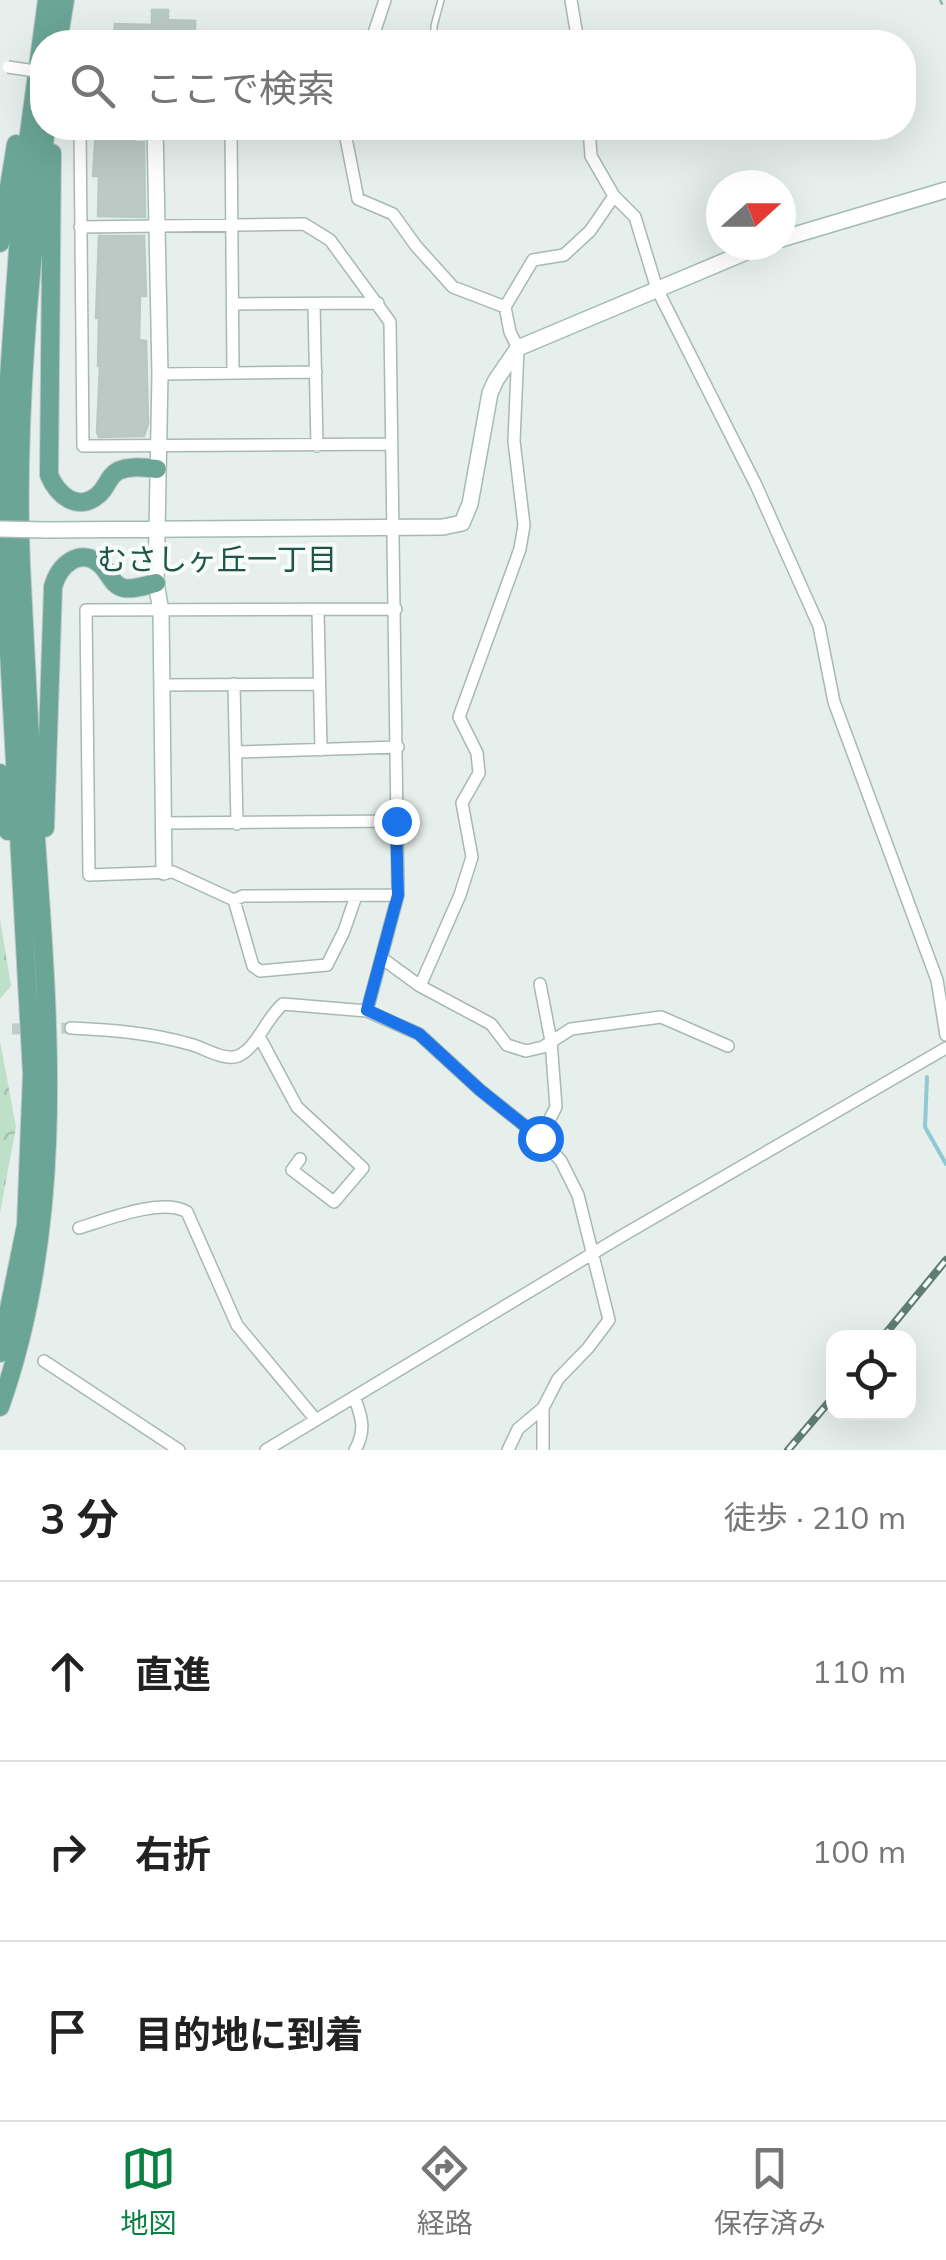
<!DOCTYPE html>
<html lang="ja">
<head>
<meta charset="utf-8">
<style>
	:root { --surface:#fff; --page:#f6f6f6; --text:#222; --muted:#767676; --line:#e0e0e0; --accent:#0b8043 }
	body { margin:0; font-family:Mulish,"Noto Sans JP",sans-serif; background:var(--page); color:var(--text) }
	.controls { position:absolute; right:30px; bottom:30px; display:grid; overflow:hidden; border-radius:20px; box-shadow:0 10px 40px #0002 }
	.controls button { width:90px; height:90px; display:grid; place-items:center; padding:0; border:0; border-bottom:2px solid var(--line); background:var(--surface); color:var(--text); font:50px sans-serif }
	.compass { position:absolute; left:706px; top:170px; width:90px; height:90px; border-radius:50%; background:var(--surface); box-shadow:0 10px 40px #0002; rotate:69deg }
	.stop { position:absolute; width:30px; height:30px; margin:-22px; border:8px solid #1a73e8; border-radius:50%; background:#fff }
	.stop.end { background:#1a73e8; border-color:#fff; box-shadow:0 2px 10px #0008 }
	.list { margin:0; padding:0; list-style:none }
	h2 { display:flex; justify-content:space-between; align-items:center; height:130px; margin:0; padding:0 40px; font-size:42px }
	h2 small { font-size:32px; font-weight:400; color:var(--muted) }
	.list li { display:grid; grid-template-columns:65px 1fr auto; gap:30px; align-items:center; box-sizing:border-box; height:180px; padding:0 40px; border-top:2px solid var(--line) }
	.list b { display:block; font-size:38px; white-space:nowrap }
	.list em { font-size:32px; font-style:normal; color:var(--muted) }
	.icon { flex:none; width:55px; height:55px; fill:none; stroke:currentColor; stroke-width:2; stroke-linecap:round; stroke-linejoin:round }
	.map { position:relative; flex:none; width:946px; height:1450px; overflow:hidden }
	.search { position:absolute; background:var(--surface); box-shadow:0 10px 40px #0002; left:30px; right:30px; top:30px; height:110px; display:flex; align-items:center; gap:25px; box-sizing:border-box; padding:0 35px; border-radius:40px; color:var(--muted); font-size:38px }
	.sheet { height:670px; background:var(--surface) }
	nav { display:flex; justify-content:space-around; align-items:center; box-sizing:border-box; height:140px; border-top:2px solid var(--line); background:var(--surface); font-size:28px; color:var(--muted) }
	nav a { display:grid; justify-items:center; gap:5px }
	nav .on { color:var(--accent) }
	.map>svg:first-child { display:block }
</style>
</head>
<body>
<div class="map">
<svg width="946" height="1450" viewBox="0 0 946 1450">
	<defs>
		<pattern id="forest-crowns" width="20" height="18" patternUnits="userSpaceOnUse" patternTransform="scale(2.5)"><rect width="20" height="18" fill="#bfe0c8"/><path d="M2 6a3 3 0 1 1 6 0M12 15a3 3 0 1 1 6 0" fill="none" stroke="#a4c1ad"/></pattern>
	</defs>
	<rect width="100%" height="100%" fill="#e6efeb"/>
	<path fill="url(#forest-crowns)" d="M0,919L11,986L0,999Z
		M0,1041L16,1127L0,1213Z"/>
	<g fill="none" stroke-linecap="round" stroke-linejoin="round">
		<path stroke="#8ec9d4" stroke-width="4" d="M927,1077L925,1127L946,1164"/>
	</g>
	<path fill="#bbcac4" stroke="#b8c9c2" stroke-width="2.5" d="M152,10H168V20L195,21V42L154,38L153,42H114L115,24L152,25Z
		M96,128H135V142H144L145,217L98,216L99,176H93Z
		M99,236H144L146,296H140L139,340L146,341L148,424L144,436L99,437L97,432L100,366H98L99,318H96Z"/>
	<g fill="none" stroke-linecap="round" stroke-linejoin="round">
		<path stroke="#bfccc8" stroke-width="11" stroke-dasharray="11 5.5" stroke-linecap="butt" d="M12,1029L71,1028"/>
		<defs>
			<path id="lane" d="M434,42V26L441,0"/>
			<path id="street" d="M571,0L578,42
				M371,42L385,0
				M80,128L83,446L392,444
				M231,128L233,371
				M344,128L358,199L393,214L416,246L453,287L505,307
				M589,128L591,156L614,196L635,217L657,289L756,485L819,626L834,702L937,980L946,1035
				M80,227L304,224L330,240L390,322L398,895L367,1011
				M232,304L378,303
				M314,304L317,446
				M160,374L316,372
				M396,609L86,610L89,875L173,872L234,900L243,896L398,895
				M318,611L321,750
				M234,684L237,824
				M163,685L319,684
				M236,752L398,747
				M164,823L396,821
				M234,900L253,966L260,971L327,965L344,931L356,896
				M383,959L420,986L491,1024L507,1045L526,1051L543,1047L571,1029L661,1017L728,1046
				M420,986L460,895L472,857L462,803L479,773L477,753L459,717L520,549L524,525L514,441L518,348L510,332L505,307L533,260L564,255L590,231L614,196
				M71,1028C113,1030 152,1033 193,1045C206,1049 225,1061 238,1056C257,1048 266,1018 283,1004L367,1011L419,1034L480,1090L540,1138L561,1161L578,1195L609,1320L588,1348L558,1379L543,1408L518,1429L508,1450
				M259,1036L297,1107L363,1168L334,1202L292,1170L300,1159
				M540,1138L556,1107L551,1041L540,984
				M79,1228C106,1220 162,1197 187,1212L237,1325L316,1420
				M44,1361L179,1450
				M355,1399C362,1418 366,1431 355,1450
				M266,1450L620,1237L946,1048
				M543,1450V1408"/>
			<path id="secondary" d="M155,128L160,374L156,583L161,611L164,872
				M781,239L946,190
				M46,530L443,527L462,523L470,504L490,393L496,380L518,348L763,245"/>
			<path id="primary" d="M58,42L65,0
				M52,153L49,475C57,494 77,513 98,495C107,488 108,476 118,471C130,465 145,468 157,469
				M0,243L16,144
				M0,773L8,831
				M45,828L53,587C59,565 80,546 101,565C109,572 112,586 124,588C133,590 147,585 156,583
				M0,1353L26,1225L32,1074L4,561L8,391L23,178L47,0
				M0,1407C62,1232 51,1050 38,868C31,767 26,666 21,565C15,420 30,272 46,128"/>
		</defs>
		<use href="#lane" stroke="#a8b8b2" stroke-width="8"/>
		<use href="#street" stroke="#a8b8b2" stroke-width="14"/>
		<use href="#secondary" stroke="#a4bbb3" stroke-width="18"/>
		<use href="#primary" stroke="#c2cac8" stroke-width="20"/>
		<path stroke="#86b3a5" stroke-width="2.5" stroke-dasharray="5 8" stroke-linecap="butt" d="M940,0L946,11"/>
		<use href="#lane" stroke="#fff" stroke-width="5"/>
		<use href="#street" stroke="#fff" stroke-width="11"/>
		<use href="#secondary" stroke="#fff" stroke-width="15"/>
		<use href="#primary" stroke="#6aa596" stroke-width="18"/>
		<defs>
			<path id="rail" d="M882,1338L946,1260
				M788,1450L834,1396"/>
		</defs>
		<use href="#rail" stroke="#5f7d75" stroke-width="8"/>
		<use href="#rail" stroke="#f7fbf9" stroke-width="4" stroke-dasharray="11" stroke-linecap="butt"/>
		<defs>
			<path id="street-bridge" d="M8,67L42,72"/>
			<path id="secondary-bridge" d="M0,529L46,530"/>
		</defs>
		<use href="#street-bridge" stroke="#a8b8b2" stroke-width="14" stroke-linecap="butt"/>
		<use href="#secondary-bridge" stroke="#a4bbb3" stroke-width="18" stroke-linecap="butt"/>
		<use href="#street-bridge" stroke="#fff" stroke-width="11"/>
		<use href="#secondary-bridge" stroke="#fff" stroke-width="15"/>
	</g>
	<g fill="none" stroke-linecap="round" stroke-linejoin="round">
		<path stroke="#1a73e8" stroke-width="12" d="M396,821L398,895L367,1010L419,1034L480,1090L540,1138"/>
	</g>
	<g text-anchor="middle" stroke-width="8" stroke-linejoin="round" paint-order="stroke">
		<g font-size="30" fill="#1f5548" stroke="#f7fbf9">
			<text x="217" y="570">むさしヶ丘一丁目</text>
		</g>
	</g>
</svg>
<div class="controls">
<button><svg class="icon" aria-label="locate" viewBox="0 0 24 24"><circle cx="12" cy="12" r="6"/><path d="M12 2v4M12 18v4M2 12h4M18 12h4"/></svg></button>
</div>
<svg class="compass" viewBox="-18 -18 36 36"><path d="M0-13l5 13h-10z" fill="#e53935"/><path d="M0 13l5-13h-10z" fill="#767676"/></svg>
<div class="stop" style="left:540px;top:1138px"></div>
<div class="stop end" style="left:396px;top:821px"></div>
<div class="search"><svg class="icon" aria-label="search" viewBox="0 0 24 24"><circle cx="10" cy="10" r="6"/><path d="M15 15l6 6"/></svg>ここで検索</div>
</div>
<section class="sheet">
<h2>3 分<small>徒歩 · 210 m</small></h2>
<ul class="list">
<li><svg class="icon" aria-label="ahead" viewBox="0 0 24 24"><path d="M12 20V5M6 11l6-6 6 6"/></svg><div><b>直進</b></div><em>110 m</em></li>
<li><svg class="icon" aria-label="right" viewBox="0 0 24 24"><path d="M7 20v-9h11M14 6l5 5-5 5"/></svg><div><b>右折</b></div><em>100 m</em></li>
<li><svg class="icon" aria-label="arrive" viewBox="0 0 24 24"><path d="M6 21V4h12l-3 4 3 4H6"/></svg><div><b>目的地に到着</b></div></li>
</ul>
</section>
<nav>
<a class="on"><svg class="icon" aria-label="map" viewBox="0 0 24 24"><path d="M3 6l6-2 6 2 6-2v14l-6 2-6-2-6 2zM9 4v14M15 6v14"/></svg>地図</a>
<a><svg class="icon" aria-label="directions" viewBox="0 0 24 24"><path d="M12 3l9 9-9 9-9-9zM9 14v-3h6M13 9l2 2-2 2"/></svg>経路</a>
<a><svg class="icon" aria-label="saved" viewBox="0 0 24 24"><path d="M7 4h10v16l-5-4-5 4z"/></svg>保存済み</a>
</nav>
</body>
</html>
